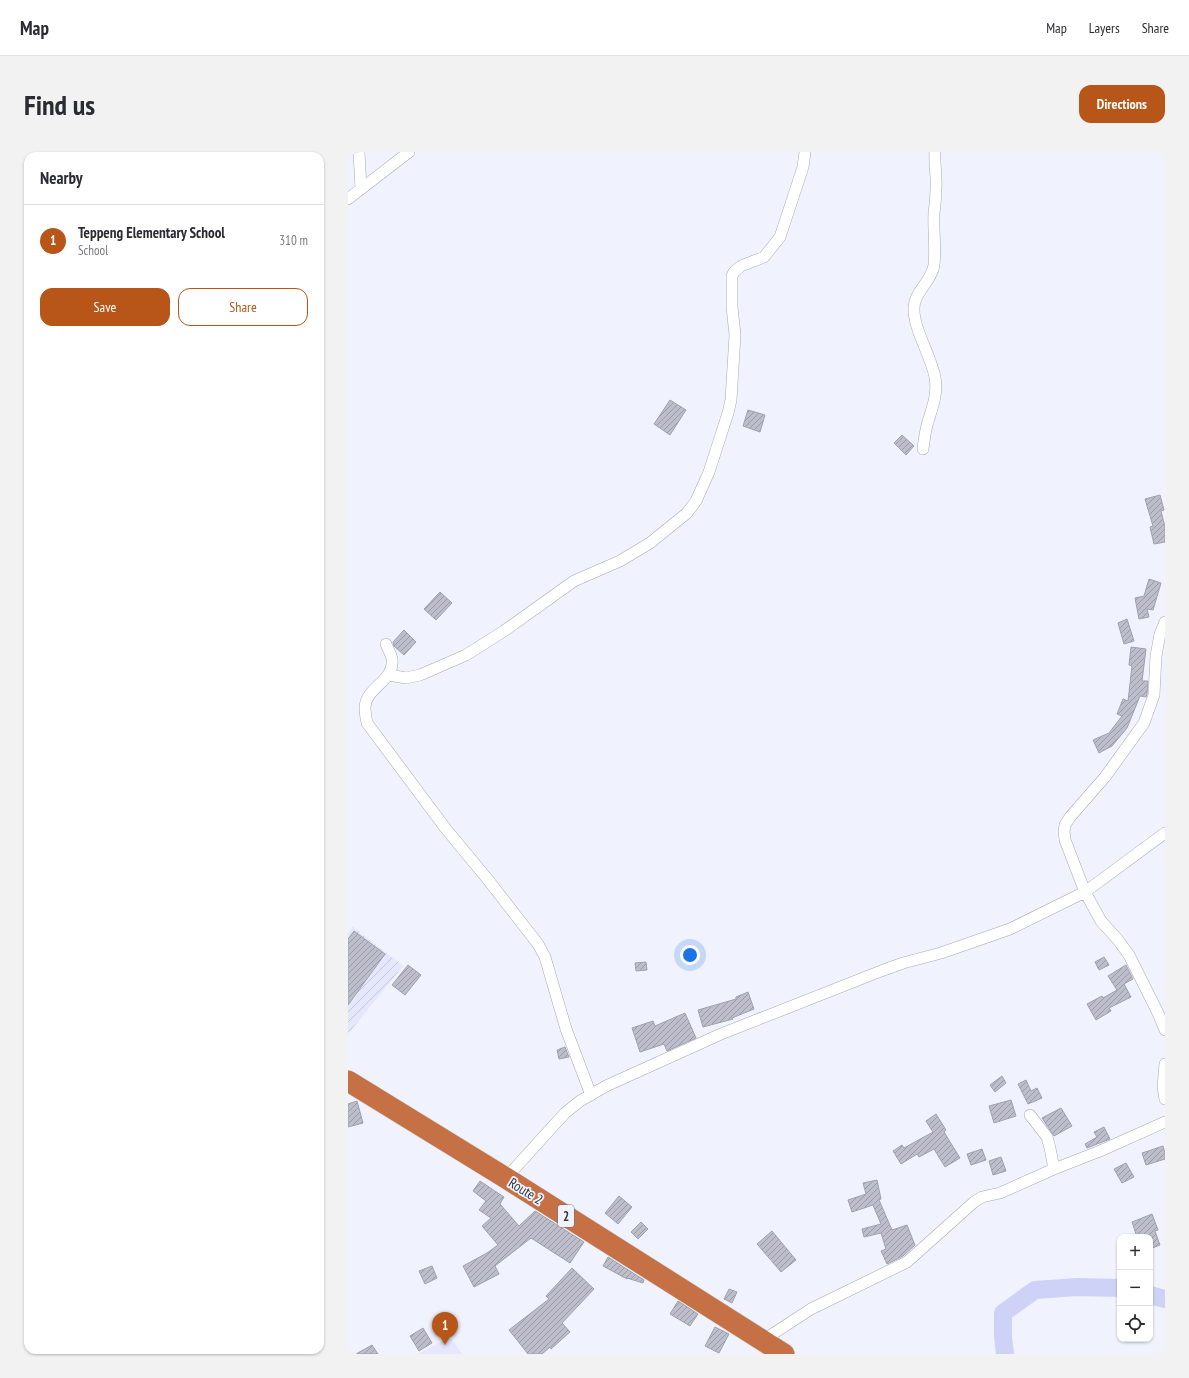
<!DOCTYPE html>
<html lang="en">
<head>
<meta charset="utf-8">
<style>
	:root { --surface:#fff; --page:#f2f2f3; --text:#2b2b33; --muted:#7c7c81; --line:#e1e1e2; --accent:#b75618 }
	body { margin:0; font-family:"PT Sans Narrow",sans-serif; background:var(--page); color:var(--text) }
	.controls { position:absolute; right:12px; bottom:12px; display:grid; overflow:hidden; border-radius:8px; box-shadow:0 1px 3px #0004 }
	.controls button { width:36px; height:36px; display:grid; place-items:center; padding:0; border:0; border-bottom:1px solid var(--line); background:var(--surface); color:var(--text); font:20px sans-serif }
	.you { position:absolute; left:342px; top:803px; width:14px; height:14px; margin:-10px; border:3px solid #fff; border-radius:50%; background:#1a73e8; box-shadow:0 0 0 6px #1a73e833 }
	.badge { display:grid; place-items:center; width:26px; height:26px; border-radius:50%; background:var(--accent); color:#fff; font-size:13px; font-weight:700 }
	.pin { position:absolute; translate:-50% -33px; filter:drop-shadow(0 1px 2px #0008) }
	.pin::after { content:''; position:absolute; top:21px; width:14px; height:12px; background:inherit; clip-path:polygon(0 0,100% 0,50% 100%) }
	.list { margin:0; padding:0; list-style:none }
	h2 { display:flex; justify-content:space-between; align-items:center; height:52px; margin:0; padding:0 16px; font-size:17px }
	h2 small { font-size:13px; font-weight:400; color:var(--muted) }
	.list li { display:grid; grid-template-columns:26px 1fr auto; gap:12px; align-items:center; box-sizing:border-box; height:72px; padding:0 16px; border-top:1px solid var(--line) }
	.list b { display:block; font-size:15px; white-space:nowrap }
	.list p { margin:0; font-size:13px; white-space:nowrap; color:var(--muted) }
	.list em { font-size:13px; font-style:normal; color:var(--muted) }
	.actions { display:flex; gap:8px; padding:12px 16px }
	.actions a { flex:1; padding:9px 0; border:1px solid var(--accent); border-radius:12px; text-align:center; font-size:14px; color:var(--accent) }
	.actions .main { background:var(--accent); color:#fff }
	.icon { flex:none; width:22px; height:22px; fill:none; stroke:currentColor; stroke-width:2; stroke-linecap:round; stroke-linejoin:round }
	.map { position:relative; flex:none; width:817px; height:1202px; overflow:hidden; border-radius:12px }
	header { display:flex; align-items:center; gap:24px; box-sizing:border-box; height:56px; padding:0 20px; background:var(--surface); border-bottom:1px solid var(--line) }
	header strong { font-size:19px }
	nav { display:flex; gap:22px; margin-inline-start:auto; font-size:14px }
	.intro { display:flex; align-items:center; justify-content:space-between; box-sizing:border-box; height:96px; padding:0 24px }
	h1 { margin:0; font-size:28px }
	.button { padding:10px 18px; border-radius:12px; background:var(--accent); color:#fff; font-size:14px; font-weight:700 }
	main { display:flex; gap:24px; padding:0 24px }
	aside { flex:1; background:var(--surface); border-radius:12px; box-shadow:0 1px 3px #0004 }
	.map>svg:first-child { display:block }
</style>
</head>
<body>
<header>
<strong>Map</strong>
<nav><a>Map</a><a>Layers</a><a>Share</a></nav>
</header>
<div class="intro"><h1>Find us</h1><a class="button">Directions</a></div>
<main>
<aside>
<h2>Nearby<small></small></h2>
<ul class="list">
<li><span class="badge">1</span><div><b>Teppeng Elementary School</b><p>School</p></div><em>310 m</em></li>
</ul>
<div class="actions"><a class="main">Save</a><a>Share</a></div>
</aside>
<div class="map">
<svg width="817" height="1202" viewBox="0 0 817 1202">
	<defs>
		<pattern id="industrial-furrows" width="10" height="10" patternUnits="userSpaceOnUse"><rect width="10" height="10" fill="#e4e7fd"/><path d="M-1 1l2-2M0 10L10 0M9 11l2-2" fill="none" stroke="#c4c7da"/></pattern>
		<pattern id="building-hatch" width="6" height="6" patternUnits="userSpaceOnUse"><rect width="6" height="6" fill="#bcbecc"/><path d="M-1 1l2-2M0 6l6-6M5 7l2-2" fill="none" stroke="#9a9ba7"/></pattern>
	</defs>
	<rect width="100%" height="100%" fill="#f0f2fd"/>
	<path fill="#e4e7fd" d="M102,1185L114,1202H70Z"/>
	<path fill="url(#industrial-furrows)" d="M5,775L55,814L0,882V782Z"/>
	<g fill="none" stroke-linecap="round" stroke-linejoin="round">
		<path stroke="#ced2f7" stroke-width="18" d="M802,1143L817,1147
			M657,1202L655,1185V1161L687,1138L729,1135L772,1136"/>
	</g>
	<path fill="url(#building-hatch)" stroke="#9fa1ae" d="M322,248L338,258L322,283L306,272Z
		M400,258L417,263L412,280L395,274Z
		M554,283L566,294L558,303L546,291Z
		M812,343L816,358L813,359L817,375V390L806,392L802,375L805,374L797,347Z
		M801,427L813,431L805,458L799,457L801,465L791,467L787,446L796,444Z
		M92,440L104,451L88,468L76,457Z
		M779,467L786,489L776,492L770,471Z
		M56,478L68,490L56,503L46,494L45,490Z
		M783,495L798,497L794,529H800L799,542L798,545L792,544L779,576L764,594L751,601L745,588L761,581L774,564L769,562L775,547L780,549L784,514L781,513Z
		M6,779L37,802L0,853V787Z
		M756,805L761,813L751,818L747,810Z
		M298,810L299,818L288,819L287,811Z
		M60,813L73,823L57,843L44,833Z
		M778,813L785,827L776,832L783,845L761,856L763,859L748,868L739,852L754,844L755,846L769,838L760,824Z
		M400,840L406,857L384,866L385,867L355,875L350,858L388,847V845Z
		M337,861L348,886L319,899L316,892L292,900L284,876L305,869L307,874Z
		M217,895L221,905L211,907L209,898Z
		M654,924L658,931L647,940L642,933Z
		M678,928L683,939L689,936L694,946L680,952L670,932Z
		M663,948L668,964L646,971L641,954Z
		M9,949L15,971L0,975V952Z
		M713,956L724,974L706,984L694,966Z
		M588,962L598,978L596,980L612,1006L597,1015L586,997L571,1005L569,1002L553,1012L545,999L554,993L556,996L585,980L578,969Z
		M756,975L762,987L739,996L737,992L749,985L746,980Z
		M815,994L817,1001V1007L798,1013L794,1001Z
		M634,997L638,1008L623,1013L619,1002Z
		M653,1005L658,1019L645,1023L641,1009Z
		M778,1011L786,1025L774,1031L766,1017Z
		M529,1028L533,1047L531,1048L544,1078L559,1073L567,1093L555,1104L539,1112L533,1099L538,1097L533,1081L516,1085L514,1077L533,1072L525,1053L504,1060L500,1048L518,1042L515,1031Z
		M132,1029L156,1045L152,1052L171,1074L187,1059L236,1090L222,1111L183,1086L147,1114L151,1122L126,1135L115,1114L139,1101L150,1093L134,1074L143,1066L131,1058L138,1049L125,1039Z
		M271,1044L284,1055L270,1072L257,1061Z
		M804,1062L810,1078L807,1079L812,1093L802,1097V1085H789L784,1070Z
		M293,1070L300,1077L290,1087L283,1080Z
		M424,1079L448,1108L433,1120L409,1092Z
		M260,1105L296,1128L295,1131L279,1126V1127L255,1114Z
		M84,1114L89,1126L77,1132L71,1119Z
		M224,1116L246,1137L214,1171L222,1180L203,1197L202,1195L194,1202H180L161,1178L201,1147L198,1144Z
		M381,1137L389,1140L384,1151L376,1147Z
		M330,1149L350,1162L342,1174L322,1162Z
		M367,1175L381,1182L371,1201L357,1194Z
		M75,1176L84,1191L71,1199L62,1184Z
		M24,1193L30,1202H8Z"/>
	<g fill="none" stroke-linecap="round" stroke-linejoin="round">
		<defs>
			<path id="street" d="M11,0L13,37
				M0,47L61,0
				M575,297C576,289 577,281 579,273C584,256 590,243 587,225C583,204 565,176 566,156C566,140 584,129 586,113C588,95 585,78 586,61C587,53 588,45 588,36C589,24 586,12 587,0
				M817,470L812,482L808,504L806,543L796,571L757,625L722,665L717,673L716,679L717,688L737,740L753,769L770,788L781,803L810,861L817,878
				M38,492C40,497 43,502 44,507C47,529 18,535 17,555C17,560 18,566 19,571L98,677L141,729L190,792L197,805L218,877L243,943
				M41,523L58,526L72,523L118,503L156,479L226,429L272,409L302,391L339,361L348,349L361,320L380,261L383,248L387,183L384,155V124L386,120L393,114L416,105L432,85L455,15L457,0
				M817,912L815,935L817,947
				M682,963L699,985L702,996L706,1017
				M158,1026L217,961L232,949L258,934L373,882L533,819L555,811L593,801L662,777L737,740L817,681
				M414,1189L463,1157L559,1110L626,1050L634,1045L652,1041L706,1017L752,999L817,970"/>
			<path id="highway" d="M0,929L158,1026L436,1202"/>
		</defs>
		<use href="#street" stroke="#a7a9b6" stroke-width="12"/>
		<use href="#highway" stroke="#d3d3d4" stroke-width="22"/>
		<use href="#street" stroke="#fff" stroke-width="11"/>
		<use href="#highway" stroke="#c57145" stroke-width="21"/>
	</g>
	<g text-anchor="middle" stroke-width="3.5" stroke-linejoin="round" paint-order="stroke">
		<rect fill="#f0f2fd" stroke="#6e6f77" stroke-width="1" x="210" y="1053" width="16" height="22" rx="3"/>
		<g font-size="13" font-weight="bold" fill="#37373d">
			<text x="218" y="1069">2</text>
		</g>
		<g font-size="14" fill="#37373d" stroke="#f0f2fd">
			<text transform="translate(178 1039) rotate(32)" y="5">Route 2</text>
		</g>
	</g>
</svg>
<div class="controls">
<button>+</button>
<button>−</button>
<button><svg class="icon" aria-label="locate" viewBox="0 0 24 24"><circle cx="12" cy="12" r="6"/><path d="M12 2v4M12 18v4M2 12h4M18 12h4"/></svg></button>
</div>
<div class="you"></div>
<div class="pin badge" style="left:97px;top:1193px">1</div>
</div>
</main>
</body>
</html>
